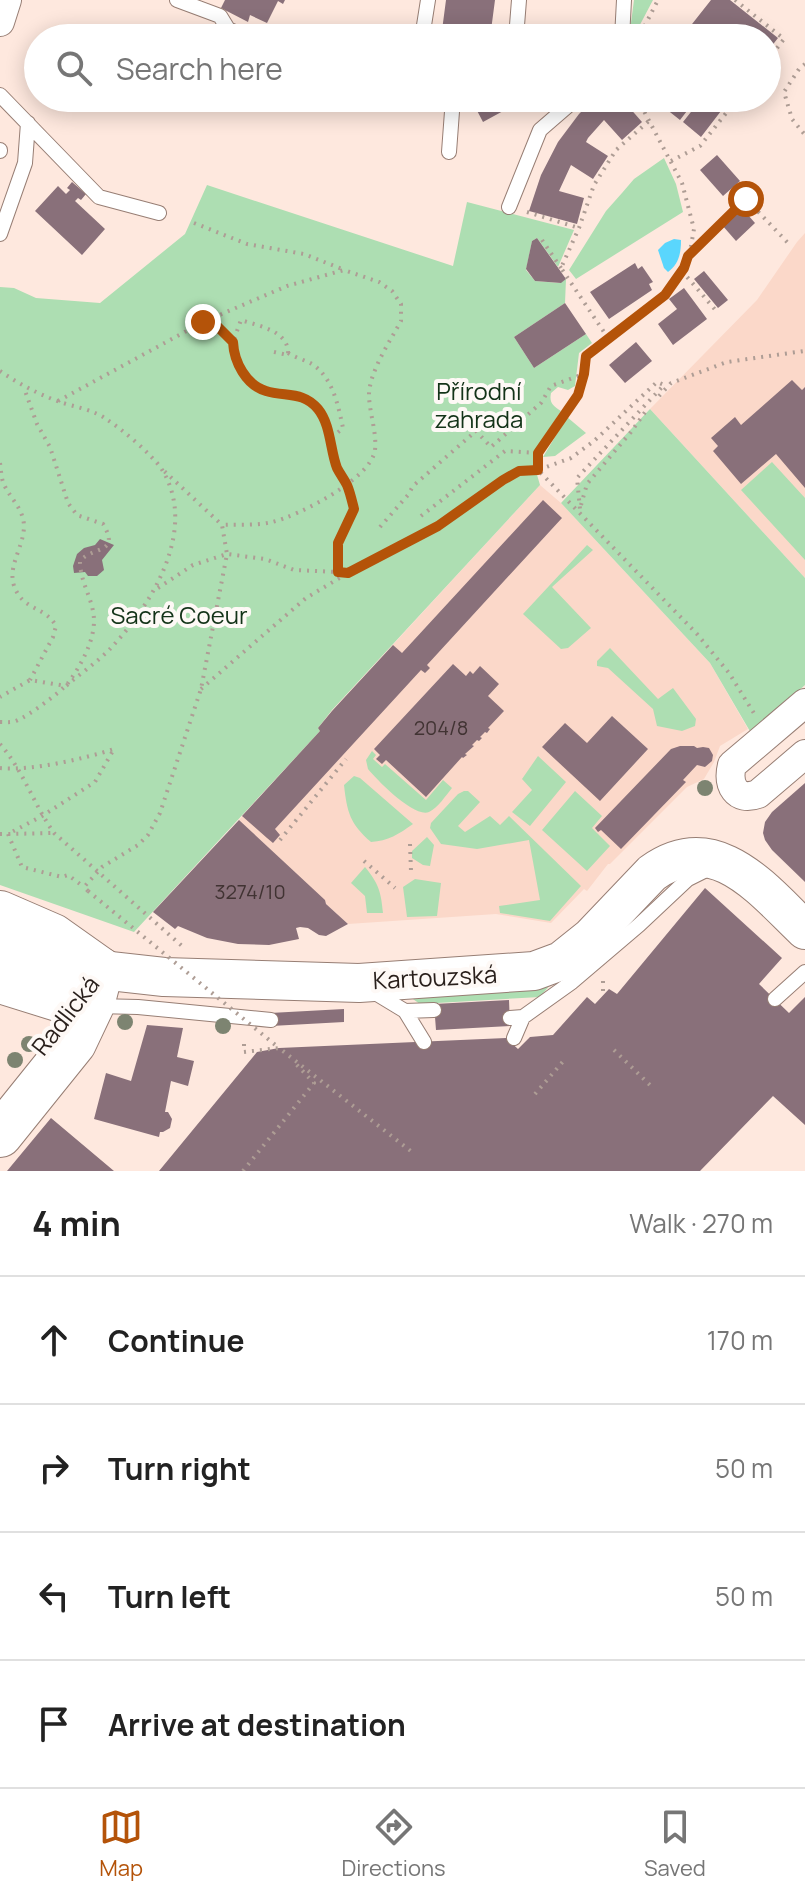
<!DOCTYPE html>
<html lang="en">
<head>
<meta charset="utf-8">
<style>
	:root { --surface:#fff; --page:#f2f2f2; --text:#222; --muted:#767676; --line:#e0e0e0; --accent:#b45309 }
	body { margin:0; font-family:Manrope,sans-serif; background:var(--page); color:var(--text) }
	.stop { position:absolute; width:24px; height:24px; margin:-18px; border:6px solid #b45309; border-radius:50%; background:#fff }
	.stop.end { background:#b45309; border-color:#fff; box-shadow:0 2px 8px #0008 }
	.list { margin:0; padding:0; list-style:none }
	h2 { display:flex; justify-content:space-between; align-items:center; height:104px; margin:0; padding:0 32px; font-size:34px }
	h2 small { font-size:26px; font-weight:400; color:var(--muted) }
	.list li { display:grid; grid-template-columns:52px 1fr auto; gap:24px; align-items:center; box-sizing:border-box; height:128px; padding:0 32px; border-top:2px solid var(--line) }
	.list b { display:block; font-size:30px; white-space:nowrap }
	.list em { font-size:26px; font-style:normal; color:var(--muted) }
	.icon { flex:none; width:44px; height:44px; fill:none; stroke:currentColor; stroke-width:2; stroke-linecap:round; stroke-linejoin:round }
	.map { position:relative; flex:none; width:805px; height:1171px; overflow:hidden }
	.search { position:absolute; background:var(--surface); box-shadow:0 4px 20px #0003; left:24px; right:24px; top:24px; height:88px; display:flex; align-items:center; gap:20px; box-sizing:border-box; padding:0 28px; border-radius:44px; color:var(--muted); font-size:30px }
	.sheet { height:616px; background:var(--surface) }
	nav { display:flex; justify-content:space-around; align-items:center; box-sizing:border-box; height:112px; border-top:2px solid var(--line); background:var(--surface); font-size:22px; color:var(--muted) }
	nav a { display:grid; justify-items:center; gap:4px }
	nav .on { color:var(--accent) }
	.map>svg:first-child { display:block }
</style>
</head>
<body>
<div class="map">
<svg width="805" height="1171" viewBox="0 0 805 1171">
	<rect width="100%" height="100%" fill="#fee8de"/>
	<path fill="#fbd8c9" d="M805,233V578L650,409L757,300L797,242Z
		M540,485L561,503L710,663L748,729L720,746L714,762L704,779L687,787L610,864H608L587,891L584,889L551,923L496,914L348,924L326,904L324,900L239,820L320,731L318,728L332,711Z"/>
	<path fill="#addeb2" d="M634,0H653L633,38H629Z
		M664,158L676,184L683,212L576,279L569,270L606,211L622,193L634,179Z
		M207,185L453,266L467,202L574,230L558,267L537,238L532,241L526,270L535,281L560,283L566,279L565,303L514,337L534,368L586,334L592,343L579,353L575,386L568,390L558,387L551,393C549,403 553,406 561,411L534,452L533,461L540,485L332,710L318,728L320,731L134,932L0,885V287L14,288L36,298L100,303L185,234Z
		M650,409L805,578V685L751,733L710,663L561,503Z
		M567,417L586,433L555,456L543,457Z
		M772,462L805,498V560L741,490Z
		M587,545L593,550L552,587L591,628L568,648L561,649L523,614Z
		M610,648L658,699L673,688L696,719L695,726L682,731L657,726L653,709L608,668L597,666V661Z
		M372,751L376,755L373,759L382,767L385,764L426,800L443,780L452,788C446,795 438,808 429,812C414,818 377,780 368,769L366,760Z
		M538,756L566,782L530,826L512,812L532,790L522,779Z
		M354,776L360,778L413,824C399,834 388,841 371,842C350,824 347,812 344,785Z
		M464,791H468L480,802L458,826L465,832L490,816L500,825L509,816L581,886L550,921L500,913L499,906L540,900L529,840L477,849L441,844L430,828L431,823L458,794Z
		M575,791L602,816L592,828L610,846L587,871L542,830Z
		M427,837L434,845L430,866L423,865L412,858V851Z
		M365,867C379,884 381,892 383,913H367L365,896L351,883Z
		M415,879L441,883L437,916L407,917L403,887Z
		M550,985L540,997L420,1004L410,997Z"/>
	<path fill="#5ad6fd" d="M674,239L681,240C681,253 679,264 668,272L664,268L658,250L665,243Z"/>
	<path fill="#89707a" d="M225,0H285L283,4L278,1L267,23L250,15L248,22L221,8Z
		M446,0H495L490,38H441Z
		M711,0H730L778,38L767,52V38H681Z
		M479,98H511L514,105L483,122L472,101Z
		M595,98H621L642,122L622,140L604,120L588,138L586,142L608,156L593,179L571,165L559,191L584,198L577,224L529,211L541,175L558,142L579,114Z
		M667,98H697L680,120L661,105Z
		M702,98H731L701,137L683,122Z
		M717,155L740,181L723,196L700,170Z
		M72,182L86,194L81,200L78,198L75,201L105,229L82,255L35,211L58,186L66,194L70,190L67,188Z
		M741,207L755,223L736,241L722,225Z
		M537,238L566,279L561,283L535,281L526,269L532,241Z
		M635,263L638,269L642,266L653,282L649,284L652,290L609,319L590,292Z
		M704,271L728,300L718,308L694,279Z
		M684,288L707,319L673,345L658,324L677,309L669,299Z
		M565,303L586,334L534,368L514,337Z
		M636,342L652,361L625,383L609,365Z
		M792,380L802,390L805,387V488L776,454L741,484L713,451L718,446L711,438L735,417L741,425Z
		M543,500L562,518L427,665L430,668L425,673L421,670L275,829L280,835L273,843L267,838L242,816L320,731L318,728L332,711L393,645L402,653Z
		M100,539L114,545L102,560L104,570L97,576H88L85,572L74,573L73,566L77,554L84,548L95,545Z
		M453,664L466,676L470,671L473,674L480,666L499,684L488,696L504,711L488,728L490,729L487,733L485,732L480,737L482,738L479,741L477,740L472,745L474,746L465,754L467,755L463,758L462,757L426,797L386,760L382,764L376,759L380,755L374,749Z
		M612,716L648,749L600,801L542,747L565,723L587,743Z
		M680,746H694L697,748L703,747L709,748L713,755L712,761L705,767L697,765L683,780L686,782L621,849L601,830L598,832L595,828L671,749Z
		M805,783V882L772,850L765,840L763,833L765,822L772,812Z
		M239,820L325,900L326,904L348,924L326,936L319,935L308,928L300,927L296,928L299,939L269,945L238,944L207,938L178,926L175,929L153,912Z
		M705,888L782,958L759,984L789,1013L805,997V1125L773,1096L700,1171H159L257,1052L279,1048L506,1038L518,1049L530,1037L553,1035L587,997L595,1004L609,989L617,994Z
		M509,1000L510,1026L436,1030L434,1004Z
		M344,1009V1022L271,1026L270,1013Z
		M147,1025L183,1028L177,1057L194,1061L188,1086L171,1081L165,1112H168L172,1119L170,1128L163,1132H160L159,1137L94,1119L106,1073L131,1081Z
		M51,1118L114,1171H7Z"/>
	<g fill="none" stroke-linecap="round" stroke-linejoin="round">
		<defs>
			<path id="lane" d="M177,0L220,16L228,29L247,38
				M422,38L428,0
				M516,38L519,0
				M557,38L587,34
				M622,38L624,0
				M0,95L99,197L159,213
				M0,151V150
				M449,152L453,98
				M509,207L540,130L577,98
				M0,234L25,163L28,123
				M372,991L405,1011L424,1042
				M775,999L805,972
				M96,1006L138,1007L271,1020
				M405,1011L434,1010
				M510,1018L523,1017L572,982L639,925L688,879L706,870
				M514,1038L523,1017"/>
			<path id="street" d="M0,22L7,0
				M805,703L732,765C727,785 736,802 758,794L805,754"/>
			<path id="secondary" d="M101,970L164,977L359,983L534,971L561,961L591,937L652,873C715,828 762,889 805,930"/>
			<path id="primary" d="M0,951L51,966L101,970
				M0,1135L74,1043L92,1005L101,970"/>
			<path id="highway" d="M0,913L53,936L101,970
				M0,981L74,1004"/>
		</defs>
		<use href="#lane" stroke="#977e74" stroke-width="16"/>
		<use href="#street" stroke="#977e74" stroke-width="30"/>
		<use href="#secondary" stroke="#977e74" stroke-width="40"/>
		<use href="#primary" stroke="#977e74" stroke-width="46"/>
		<use href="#highway" stroke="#977e74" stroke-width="46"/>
		<path stroke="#ae9d95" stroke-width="4" stroke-dasharray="2 6" stroke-linecap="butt" d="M735,0L784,39L767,61
			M641,33L658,0
			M805,64L799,69L784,92L792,119L805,135
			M637,98L682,183L694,229L691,246L684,268L665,295L586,356L584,374L578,395L538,453V470L697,634L729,673L755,715
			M671,161L700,146L738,98
			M527,212L579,228
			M194,223L247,244L304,254L342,269
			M542,240L561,268
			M690,254L746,199L789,244
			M682,271L718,313
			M210,319L233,342
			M608,338L561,268L579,228L594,185L616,150L650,120
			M274,352L288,355C290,331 259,326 241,320L233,342V354L239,366L256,386L266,391L285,393L306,399L313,403L322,413L338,470L347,485L354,509L338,543V572
			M288,353C296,358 305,360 312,364C333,378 338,405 343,428L330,439
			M0,371C19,384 38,394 60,402C75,407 94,410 106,419C122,429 150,453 161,468C200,529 151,606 109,650C96,663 80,674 66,686L30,680L0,697
			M659,396L671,383L727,362L804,351
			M58,401L203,322L287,286L344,270L379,282L392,291L401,304V321C390,341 370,371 369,394C369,412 377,432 375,450C371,479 298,516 272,522C256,526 238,524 222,525
			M0,463C1,469 1,476 3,482C9,498 24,508 24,527C23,551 3,571 18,594C28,610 46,608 56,626L53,637L30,680
			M581,505L587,484L631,432L648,408
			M421,516L505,451L538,453
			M380,527L408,495L413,486L476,431L491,447L541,403L551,386L584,374
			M158,588L193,565L227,554L265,559L294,570L338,572
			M201,689L306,598L348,573L438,526L503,480L519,471L538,470L571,458L594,441L657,382L664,385L577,478L580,509
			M0,722C7,722 12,723 18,720C28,716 61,692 68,683C80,667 94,642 94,621C94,600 80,583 80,561C93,546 121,554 103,524L77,515L68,503L50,447L37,424L24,388
			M0,744C23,770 34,805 54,833L182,946
			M0,768C32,771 83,759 114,749L95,782L42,816L8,834L54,833
			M0,834H8L22,867L62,877L68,875L84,887
			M280,840L346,759
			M410,844L411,871
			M364,861L395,888
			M88,891L84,887L102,867L138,845L148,835L160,813L201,689L227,554L222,525L162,469
			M603,981V995
			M244,1044V1052L279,1048L412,1152
			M614,1050L652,1087
			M535,1094L566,1058
			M243,1171L314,1083L294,1062"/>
		<use href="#lane" stroke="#fff" stroke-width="14"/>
		<use href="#street" stroke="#fff" stroke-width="28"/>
		<use href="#secondary" stroke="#fff" stroke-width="38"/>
		<use href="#primary" stroke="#fff" stroke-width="44"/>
		<use href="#highway" stroke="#fff" stroke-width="44"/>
		<path stroke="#ae9d95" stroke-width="4" stroke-dasharray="2 6" stroke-linecap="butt" d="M88,891L279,1048"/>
	</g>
	<g fill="#7d8471">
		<circle cx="705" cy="788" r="8"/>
		<circle cx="125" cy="1022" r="8"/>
		<circle cx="223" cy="1026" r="8"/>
		<circle cx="29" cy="1044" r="8"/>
		<circle cx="15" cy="1060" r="8"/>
	</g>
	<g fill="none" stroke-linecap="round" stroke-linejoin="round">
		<path stroke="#b45309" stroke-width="10" d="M203,322L210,319L233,342C234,362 246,385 266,391C286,397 303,391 318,409C331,425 330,450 337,468C340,474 344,479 347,485C350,492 352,501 354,509L338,543V572L348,573L438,526L503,480L519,471L538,470V453L578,395L584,374L586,356L665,295L684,268L688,256L746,199"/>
	</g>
	<g text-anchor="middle" stroke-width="8" stroke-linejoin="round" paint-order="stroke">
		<g font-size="20" fill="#413333">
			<text x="441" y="735">204/8</text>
			<text x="250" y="899">3274/10</text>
		</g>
		<g font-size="24" fill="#133318" stroke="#fef9f6">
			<text x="479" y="400">Přírodní<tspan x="479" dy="28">zahrada</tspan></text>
			<text x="179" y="624">Sacré Coeur</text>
		</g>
		<g font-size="24" fill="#291f1b" stroke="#fef9f6">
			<text transform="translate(435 978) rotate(-3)" y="8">Kartouzská</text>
			<text transform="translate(66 1016) rotate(-52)" y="8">Radlická</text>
		</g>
	</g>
</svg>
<div class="stop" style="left:746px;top:199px"></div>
<div class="stop end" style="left:203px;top:322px"></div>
<div class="search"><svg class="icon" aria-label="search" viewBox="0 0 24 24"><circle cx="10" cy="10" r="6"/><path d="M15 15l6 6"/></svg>Search here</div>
</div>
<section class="sheet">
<h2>4 min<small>Walk · 270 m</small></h2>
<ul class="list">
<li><svg class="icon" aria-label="ahead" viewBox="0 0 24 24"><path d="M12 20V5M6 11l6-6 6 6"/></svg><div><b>Continue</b></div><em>170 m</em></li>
<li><svg class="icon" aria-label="right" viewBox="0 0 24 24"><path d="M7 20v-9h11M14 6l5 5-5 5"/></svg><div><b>Turn right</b></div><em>50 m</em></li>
<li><svg class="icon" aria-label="left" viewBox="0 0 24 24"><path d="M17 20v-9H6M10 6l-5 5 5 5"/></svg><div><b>Turn left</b></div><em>50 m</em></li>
<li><svg class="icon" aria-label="arrive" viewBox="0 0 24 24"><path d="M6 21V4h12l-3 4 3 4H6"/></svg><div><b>Arrive at destination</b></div></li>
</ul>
</section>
<nav>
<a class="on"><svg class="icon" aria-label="map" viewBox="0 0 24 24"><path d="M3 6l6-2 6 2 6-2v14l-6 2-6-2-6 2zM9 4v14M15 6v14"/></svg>Map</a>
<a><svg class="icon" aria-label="directions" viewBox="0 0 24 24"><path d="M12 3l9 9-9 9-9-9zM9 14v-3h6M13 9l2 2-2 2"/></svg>Directions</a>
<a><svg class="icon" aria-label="saved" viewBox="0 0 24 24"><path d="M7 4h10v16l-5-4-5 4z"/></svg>Saved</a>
</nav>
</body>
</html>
